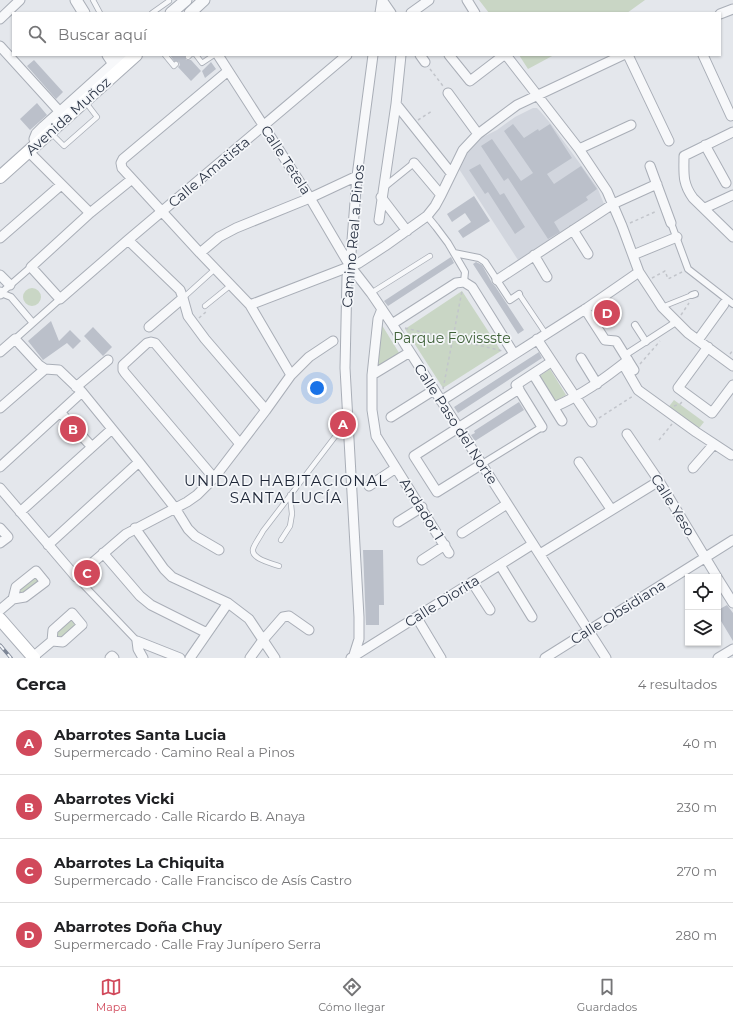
<!DOCTYPE html>
<html lang="es">
<head>
<meta charset="utf-8">
<style>
	:root { --surface:#fff; --page:#f6f6f6; --text:#202124; --muted:#757577; --line:#e0e0e0; --accent:#d1495b }
	body { margin:0; font-family:Montserrat,sans-serif; background:var(--page); color:var(--text) }
	.controls { position:absolute; right:12px; bottom:12px; display:grid; overflow:hidden; border-radius:0px; box-shadow:0 1px 3px #0004 }
	.controls button { width:36px; height:36px; display:grid; place-items:center; padding:0; border:0; border-bottom:1px solid var(--line); background:var(--surface); color:var(--text); font:20px sans-serif }
	.you { position:absolute; left:317px; top:388px; width:14px; height:14px; margin:-10px; border:3px solid #fff; border-radius:50%; background:#1a73e8; box-shadow:0 0 0 6px #1a73e833 }
	.badge { display:grid; place-items:center; width:26px; height:26px; border-radius:50%; background:var(--accent); color:#fff; font-size:13px; font-weight:700 }
	.pin { position:absolute; translate:-50% -50%; border:2px solid #fff; box-shadow:0 1px 4px #0006 }
	.list { margin:0; padding:0; list-style:none }
	h2 { display:flex; justify-content:space-between; align-items:center; height:52px; margin:0; padding:0 16px; font-size:17px }
	h2 small { font-size:13px; font-weight:400; color:var(--muted) }
	.list li { display:grid; grid-template-columns:26px 1fr auto; gap:12px; align-items:center; box-sizing:border-box; height:64px; padding:0 16px; border-top:1px solid var(--line) }
	.list b { display:block; font-size:15px; white-space:nowrap }
	.list p { margin:0; font-size:13px; white-space:nowrap; color:var(--muted) }
	.list em { font-size:13px; font-style:normal; color:var(--muted) }
	.icon { flex:none; width:22px; height:22px; fill:none; stroke:currentColor; stroke-width:2; stroke-linecap:round; stroke-linejoin:round }
	.map { position:relative; flex:none; width:733px; height:658px; overflow:hidden }
	.search { position:absolute; background:var(--surface); box-shadow:0 1px 3px #0004; left:12px; right:12px; top:12px; height:44px; display:flex; align-items:center; gap:10px; box-sizing:border-box; padding:0 14px; border-radius:0px; color:var(--muted); font-size:15px }
	.sheet { height:308px; background:var(--surface) }
	nav { display:flex; justify-content:space-around; align-items:center; box-sizing:border-box; height:56px; border-top:1px solid var(--line); background:var(--surface); font-size:11px; color:var(--muted) }
	nav a { display:grid; justify-items:center; gap:2px }
	nav .on { color:var(--accent) }
	.map>svg:first-child { display:block }
</style>
</head>
<body>
<div class="map">
<svg width="733" height="658" viewBox="0 0 733 658">
	<rect width="100%" height="100%" fill="#e4e7ec"/>
	<path fill="#d2d6de" d="M533,108H537L540,111L551,124L597,187L604,204L518,260L459,169L473,142L497,130L515,117Z"/>
	<path fill="#c9d6c5" d="M479,0H645L627,13H489Z
		M519,55H554L528,69Z
		M23 297a9 9 0 1 1 18 0a9 9 0 1 1-18 0Z
		M462,291L501,351L443,388L405,329Z
		M380,322L401,356L375,371Z
		M550,369L566,395L554,402L538,377Z
		M674,400L704,422L696,432L667,409Z
		M36,576L41,582L22,596L17,592Z
		M71,620L78,627L60,641L54,634Z"/>
	<path fill="#bbc0ca" d="M170,55H185L186,60H191L201,71L191,81L178,67L180,65L179,62L174,61Z
		M34,60L63,92L56,99L27,66Z
		M211,62L216,69L205,78L202,71Z
		M37,103L47,115L30,130L20,119Z
		M513,124L524,138L538,129L539,131L550,124L572,158L547,174L554,184L581,166L597,189L586,197L588,200L554,222L560,232L548,239L508,178L504,181L481,146L492,139L521,181L533,173L504,131Z
		M480,164L500,195L504,193L525,227L515,234L488,192L485,194L469,170Z
		M474,196L490,221L463,238L458,231L471,222L465,213L452,222L447,214Z
		M451,257L454,263L388,306L384,301Z
		M476,262L482,265L492,283L495,286L524,330L518,334L473,264Z
		M607,303L616,317L607,323L598,308Z
		M51,321L59,341L70,330L81,341L73,349L67,343L43,360L28,341Z
		M93,327L112,347L103,356L84,336Z
		M539,352L542,358L458,413L454,407Z
		M519,402L524,410L475,441L471,435L475,433L474,431Z
		M363,550H383L384,605H379V625H366Z
		M727,605L733,613V641L718,616V610Z"/>
	<g fill="none" stroke-linecap="round" stroke-linejoin="round">
		<defs>
			<path id="service" d="M93,0L100,13
				M152,13L169,1
				M165,55L174,66L176,64
				M196,55L202,63L214,55
				M188,57L190,55
				M53,135L64,146L97,117L87,104
				M371,293L430,256
				M519,294L546,334
				M183,298L215,269
				M205,306L231,285
				M662,307L692,295
				M281,540L290,526L292,514L290,495
				M279,566C271,563 251,559 253,549C255,543 260,537 263,531L347,421"/>
			<path id="pedestrian" d="M383,188L414,163
				M427,216L436,227L448,243L465,272L464,282
				M671,223L688,269L733,304
				M454,253L479,258L485,262L510,300L519,294
				M1,293L11,297L33,323
				M1,293L31,267
				M692,295L695,294
				M635,325L646,342
				M15,339L60,299
				M625,355L676,322
				M482,464L542,427
				M76,577L137,641"/>
			<path id="minor" d="M382,0L391,13
				M467,0L475,13
				M380,13L382,0
				M411,13L429,0
				M720,14L733,9
				M0,19L20,0
				M0,46L60,112
				M218,55L310,198L350,266L371,293L392,324L606,658
				M420,55L425,62
				M449,55L470,81L504,55
				M506,55L579,149L607,191L622,226L639,272L662,307L688,333L733,366
				M628,55L669,141
				M703,55L731,116
				M228,71L123,159L121,163L122,168L200,253L250,305L291,375
				M448,93L478,134
				M396,104L451,173
				M733,132L684,156C684,173 682,183 693,198L733,237
				M705,145L726,183
				M579,149L631,125
				M29,152L90,213
				M414,163L441,195
				M650,166L671,223
				M132,179L90,213L31,267L60,299L128,240L347,55
				M381,197L407,231
				M705,208L733,195
				M379,220L396,104L401,55
				M573,230L588,254
				M0,238L61,185
				M128,240L180,290L183,298L188,316L205,339L266,410
				M200,253L219,237L236,228L310,198L357,176
				M534,255L547,277
				M633,255L677,237
				M0,275L10,285
				M497,280L613,204L657,184
				M0,292L1,293L0,294
				M250,305L359,263L385,246L427,216L435,206L441,195L463,150L478,134L517,105L623,55
				M382,309L378,319L372,375V410L376,436L449,553
				M585,309L605,340L616,341L634,370
				M392,324L456,283L464,282L472,287L514,354
				M149,327L183,298
				M537,339L592,422
				M698,340L724,304
				M708,347L678,388L712,413L733,385
				M0,352L15,339L39,365L45,369L59,370L82,392L139,462L175,508L188,529L195,536L219,550
				M581,358L597,384
				M623,364L638,390L696,432L731,455
				M533,374L562,421
				M372,375L410,352
				M76,387L108,360
				M441,401L587,308L639,272
				M554,407C582,395 604,379 628,360
				M0,408L45,369
				M60,412L92,447
				M391,417L434,390
				M542,427L516,385L551,362
				M627,434L659,481L717,577
				M579,462L611,509
				M482,464L437,492L414,456L519,389
				M0,467L82,392
				M693,468L714,444
				M214,478L125,373L123,370V365L147,343L151,342L155,343L240,444
				M369,486L396,468
				M0,488L76,577L126,534L187,502L197,495L214,478L266,410L291,375L309,357L333,341
				M20,512L112,429
				M398,522L422,507
				M0,528L8,537L0,543
				M135,528L164,569L172,577L228,603L249,619L275,658
				M462,533L507,504
				M48,545L139,462
				M103,553L140,596L151,605L207,633
				M540,554L659,481
				M422,560L445,545
				M500,565L532,617
				M718,579L733,603
				M472,582L490,610
				M0,610L13,599L25,597L45,582L36,571L16,587L13,599
				M417,618L441,658
				M33,657L52,641L63,642L82,625L72,613L53,630L52,641
				M110,658L112,656L114,658
				M143,658L138,649L137,641L180,658
				M190,658L228,603
				M250,658L263,640L283,617L289,616L309,630
				M351,658L533,544
				M353,658L359,639V617L345,368L347,277L350,266L357,176L373,55
				M545,658L733,540
				M718,658L733,649"/>
			<path id="tertiary" d="M76,0L84,13
				M171,13L186,0
				M190,13L204,0
				M108,55L114,64
				M35,139L37,134L44,127L124,55"/>
			<path id="secondary" d="M0,177L136,55
				M0,619L34,658"/>
		</defs>
		<use href="#service" stroke="#a9aeb7" stroke-width="6"/>
		<use href="#pedestrian" stroke="#a9aeb7" stroke-width="8"/>
		<use href="#minor" stroke="#a9aeb7" stroke-width="11"/>
		<use href="#tertiary" stroke="#a9aeb7" stroke-width="13"/>
		<use href="#secondary" stroke="#a9aeb7" stroke-width="14"/>
		<path stroke="#c2c5cb" stroke-width="1.5" stroke-dasharray="3 3" stroke-linecap="butt" d="M430,69L443,86
			M418,120L432,111
			M630,223L657,211
			M652,278L665,271L668,279L682,272
			M681,315L689,303
			M199,318L207,311
			M405,328L503,351
			M730,354L733,350
			M640,364L660,341
			M443,389L462,291
			M674,406L680,404L683,401
			M599,418L633,396
			M659,440L672,424"/>
		<use href="#service" stroke="#f7f8fa" stroke-width="4.5"/>
		<use href="#pedestrian" stroke="#f7f8fa" stroke-width="6"/>
		<use href="#minor" stroke="#f7f8fa" stroke-width="9"/>
		<use href="#tertiary" stroke="#f7f8fa" stroke-width="11"/>
		<use href="#secondary" stroke="#fff" stroke-width="12"/>
		<defs>
			<path id="rail" d="M0,645L11,658"/>
		</defs>
		<use href="#rail" stroke="#7d8696" stroke-width="3.5"/>
		<use href="#rail" stroke="#f4f6f9" stroke-width="2" stroke-dasharray="6" stroke-linecap="butt"/>
	</g>
	<g text-anchor="middle" stroke-width="3.5" stroke-linejoin="round" paint-order="stroke">
		<g font-size="14" fill="#2b3445" stroke="#f4f6f9">
			<text transform="translate(68 116) rotate(-42)" y="5">Avenida Muñoz</text>
			<text transform="translate(286 160) rotate(57)" y="5">Calle Tetela</text>
			<text transform="translate(209 172) rotate(-40)" y="5">Calle Amatista</text>
			<text transform="translate(353 236) rotate(-85)" y="5">Camino Real a Pinos</text>
			<text transform="translate(456 424) rotate(57)" y="5">Calle Paso del Norte</text>
			<text transform="translate(673 505) rotate(58)" y="5">Calle Yeso</text>
			<text transform="translate(422 509) rotate(58)" y="5">Andador 1</text>
			<text transform="translate(442 601) rotate(-32)" y="5">Calle Diorita</text>
			<text transform="translate(618 612) rotate(-32)" y="5">Calle Obsidiana</text>
		</g>
		<g font-size="14" fill="#3f6138" stroke="#f4f6f9">
			<text x="452" y="343">Parque Fovissste</text>
		</g>
		<g font-size="15" letter-spacing="1" fill="#1d2536" stroke="#f4f6f9">
			<text x="286" y="486">UNIDAD HABITACIONAL<tspan x="286" dy="17">SANTA LUCÍA</tspan></text>
		</g>
	</g>
</svg>
<div class="controls">
<button><svg class="icon" aria-label="locate" viewBox="0 0 24 24"><circle cx="12" cy="12" r="6"/><path d="M12 2v4M12 18v4M2 12h4M18 12h4"/></svg></button>
<button><svg class="icon" aria-label="layers" viewBox="0 0 24 24"><path d="M12 4l9 5-9 5-9-5zM3 14l9 5 9-5"/></svg></button>
</div>
<div class="you"></div>
<div class="pin badge" style="left:343px;top:424px">A</div>
<div class="pin badge" style="left:73px;top:429px">B</div>
<div class="pin badge" style="left:87px;top:573px">C</div>
<div class="pin badge" style="left:607px;top:313px">D</div>
<div class="search"><svg class="icon" aria-label="search" viewBox="0 0 24 24"><circle cx="10" cy="10" r="6"/><path d="M15 15l6 6"/></svg>Buscar aquí</div>
</div>
<section class="sheet">
<h2>Cerca<small>4 resultados</small></h2>
<ul class="list">
<li><span class="badge">A</span><div><b>Abarrotes Santa Lucia</b><p>Supermercado · Camino Real a Pinos</p></div><em>40 m</em></li>
<li><span class="badge">B</span><div><b>Abarrotes Vicki</b><p>Supermercado · Calle Ricardo B. Anaya</p></div><em>230 m</em></li>
<li><span class="badge">C</span><div><b>Abarrotes La Chiquita</b><p>Supermercado · Calle Francisco de Asís Castro</p></div><em>270 m</em></li>
<li><span class="badge">D</span><div><b>Abarrotes Doña Chuy</b><p>Supermercado · Calle Fray Junípero Serra</p></div><em>280 m</em></li>
</ul>
</section>
<nav>
<a class="on"><svg class="icon" aria-label="map" viewBox="0 0 24 24"><path d="M3 6l6-2 6 2 6-2v14l-6 2-6-2-6 2zM9 4v14M15 6v14"/></svg>Mapa</a>
<a><svg class="icon" aria-label="directions" viewBox="0 0 24 24"><path d="M12 3l9 9-9 9-9-9zM9 14v-3h6M13 9l2 2-2 2"/></svg>Cómo llegar</a>
<a><svg class="icon" aria-label="saved" viewBox="0 0 24 24"><path d="M7 4h10v16l-5-4-5 4z"/></svg>Guardados</a>
</nav>
</body>
</html>
